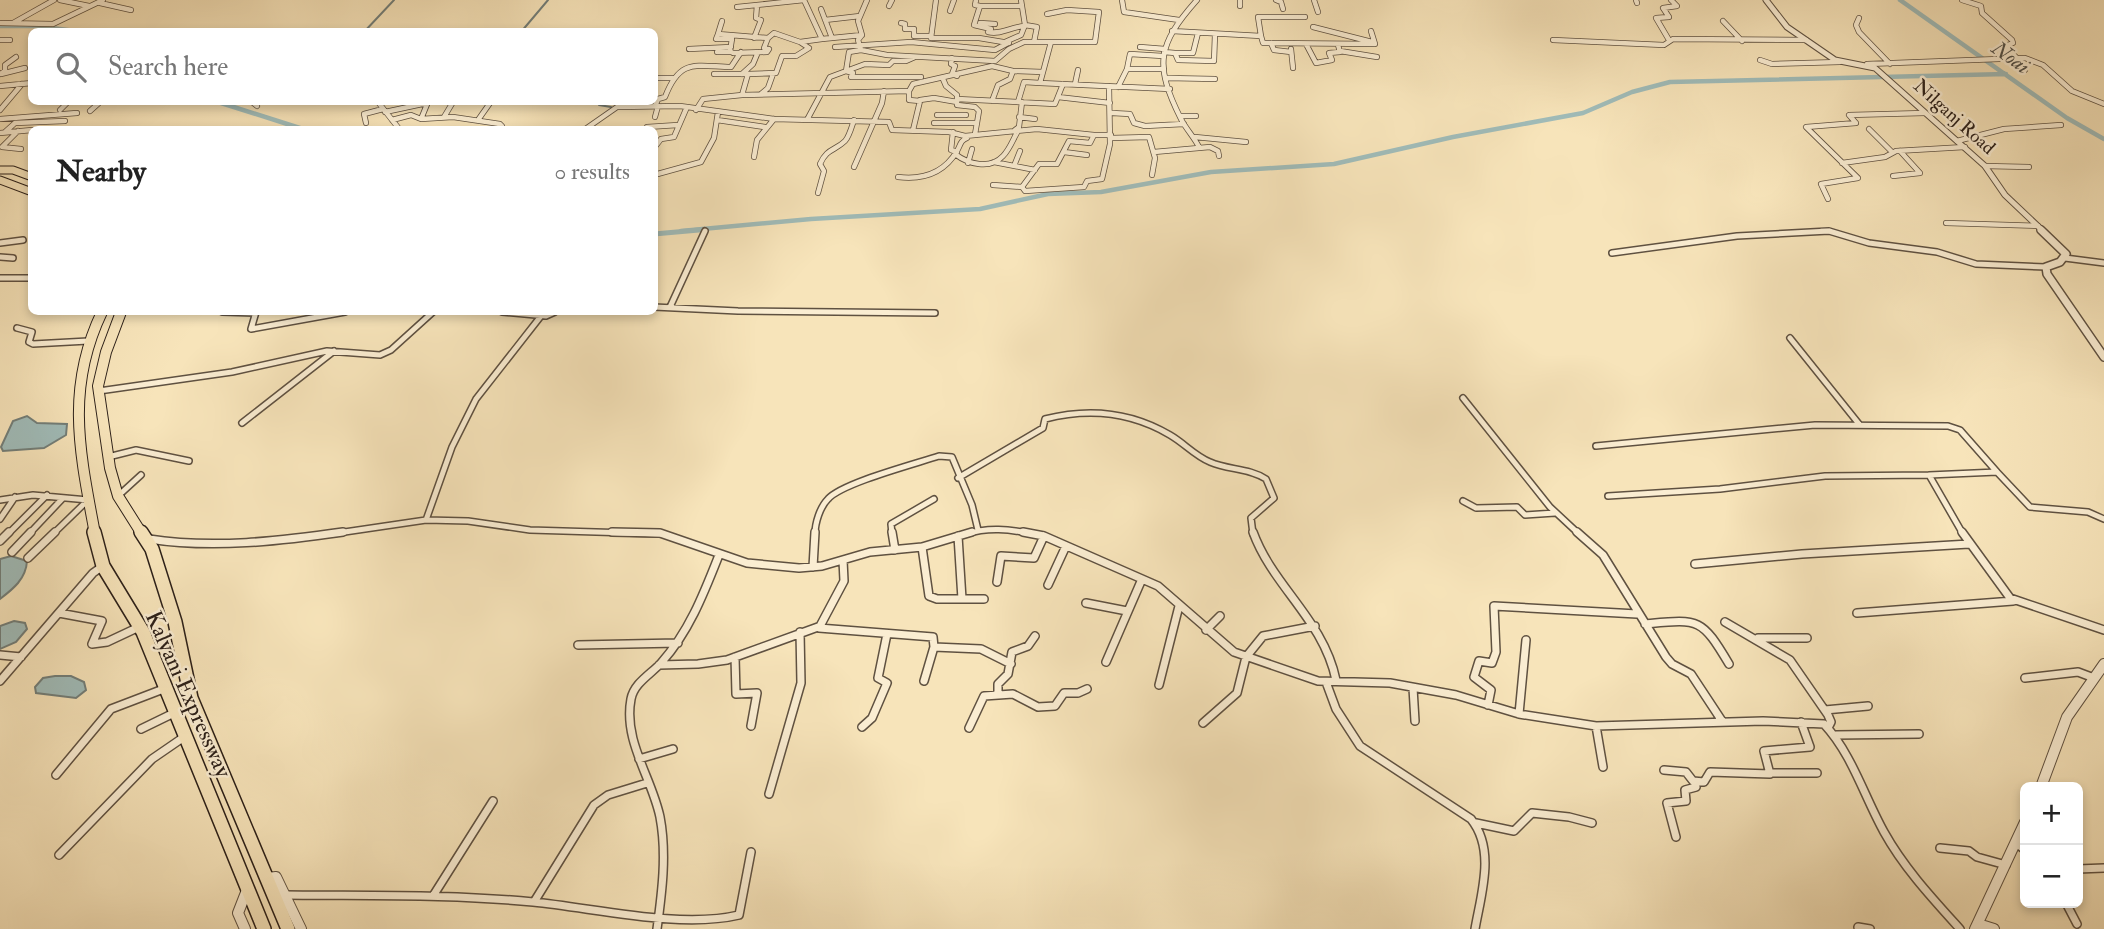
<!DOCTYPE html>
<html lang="en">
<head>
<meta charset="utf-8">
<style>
	:root { --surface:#fff; --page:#f2f2f2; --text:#222; --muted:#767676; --line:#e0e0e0 }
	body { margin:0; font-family:"IM FELL Double Pica",serif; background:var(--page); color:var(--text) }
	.controls { position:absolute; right:21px; bottom:21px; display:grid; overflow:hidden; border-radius:10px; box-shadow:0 4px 10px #0003 }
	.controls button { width:63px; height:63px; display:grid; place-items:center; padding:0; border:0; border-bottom:2px solid var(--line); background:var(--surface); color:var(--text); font:35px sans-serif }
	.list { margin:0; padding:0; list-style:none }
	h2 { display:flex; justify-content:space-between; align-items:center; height:91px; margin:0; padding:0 28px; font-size:30px }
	h2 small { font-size:23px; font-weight:400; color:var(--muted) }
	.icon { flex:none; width:38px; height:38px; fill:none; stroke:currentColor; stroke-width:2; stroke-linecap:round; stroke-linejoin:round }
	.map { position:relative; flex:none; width:2104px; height:929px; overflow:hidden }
	.search { position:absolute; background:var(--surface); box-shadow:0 4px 10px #0003; left:28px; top:28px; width:630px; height:77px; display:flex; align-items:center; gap:18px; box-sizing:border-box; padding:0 24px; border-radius:10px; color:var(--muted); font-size:26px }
	.panel { position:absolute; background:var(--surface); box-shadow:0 4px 10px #0003; left:28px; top:126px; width:630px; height:189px; border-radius:10px }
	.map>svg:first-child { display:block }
</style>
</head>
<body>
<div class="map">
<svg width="2104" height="929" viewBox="0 0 2104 929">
	<rect width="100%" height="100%" fill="#f7e4ba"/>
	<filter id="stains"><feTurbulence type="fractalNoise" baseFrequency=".00286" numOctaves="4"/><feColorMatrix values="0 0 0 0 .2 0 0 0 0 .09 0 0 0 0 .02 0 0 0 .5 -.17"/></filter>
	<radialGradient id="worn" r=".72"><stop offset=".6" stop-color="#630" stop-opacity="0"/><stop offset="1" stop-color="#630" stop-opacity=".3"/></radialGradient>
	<path fill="#a0bcb9" stroke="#727e79" stroke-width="2" d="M27,416L37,423L67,424L66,435L44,448L3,451L1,447L13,421Z
		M11,556L27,561C26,579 13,589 0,599V559Z
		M14,621L25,623L27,629L16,642L0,649V626Z
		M55,676H71L84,682L86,690L76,698L36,693L35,687L43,678Z"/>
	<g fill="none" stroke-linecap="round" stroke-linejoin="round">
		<path stroke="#727e79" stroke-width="2" d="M364,32L394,0
			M403,32L408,29L462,32
			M521,32L548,0
			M601,102L599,105L611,107"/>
		<path stroke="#a0bcb9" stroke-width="4.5" d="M1900,0L2067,118L2104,139
			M0,26H38L82,32
			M218,102L306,130
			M681,231L811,219L980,209L1048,194L1101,192L1211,172L1334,164L1453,137L1583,113L1632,92L1670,82L2006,74"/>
		<path stroke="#a0bcb9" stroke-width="5" d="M654,234L699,230"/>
		<defs>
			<path id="minor-far2" d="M60,0L89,6
				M804,0L822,39L800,42L809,48L796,56H782L776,73L748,74L742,95L909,91L913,84L992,66L1013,71L1043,72L1051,42
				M867,0L858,21L862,35L858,40L861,50L849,52L846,71L853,73L851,77H921
				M936,0L931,38H979L1009,43
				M976,0L975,5L980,6H1021
				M1021,0L1025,25L1037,27L1034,42
				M1122,0L1124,12L1179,20
				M1197,0C1157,45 1154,65 1181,119C1186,129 1194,137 1199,147
				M1240,0V6
				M1276,0L1281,2L1283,9
				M1314,0L1318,12
				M1636,0L1637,3
				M1962,0L1981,6L1982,13L2012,40L2013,43L2005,46L2016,57
				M100,3L131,10
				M889,6L892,0
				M980,6L974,25L991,29L988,32C1001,35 1011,27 1024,26
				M737,7L804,0
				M821,9L832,38
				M950,11L954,0
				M1859,18L1856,25L1859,32L1890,64
				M825,20L860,16
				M722,21L718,34L768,38L774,33L800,42
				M1723,21L1742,41
				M0,23L53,24L103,0
				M13,23L54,0
				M901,23L905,24V29H914V36H930
				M980,23L995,24
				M1313,27L1372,42
				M1172,31L1261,36L1263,43L1375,44L1371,31
				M718,34L716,39H732L730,51L733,53L767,52L769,49L764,48L768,38
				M1261,36L1258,17H1305
				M754,38L761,20L756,18L757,5
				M822,39L862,35
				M0,40H10
				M1553,40L1664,45L1673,39L1806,40
				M1669,40L1656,18L1669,17L1663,8L1677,6L1671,0
				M1005,42L1021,35L1025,25
				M1271,43L1274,50L1291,52
				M1306,44L1316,63L1332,60L1329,53L1340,52L1338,45
				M835,47L911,42L995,50L1008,43
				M1140,47L1165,49
				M689,49L731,47
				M1291,49L1293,68
				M861,50L887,55L995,61L1009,49L1024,42H1095L1099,12L1067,10L1047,14
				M1340,51L1377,57
				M717,52H730
				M1164,52L1175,53L1178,60L1214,61L1215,34
				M1175,53H1193L1198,33
				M952,58L951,64L955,66L952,74L957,76
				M2007,58L2025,70
				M1760,60L1772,64L1840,62
				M1867,64L2025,58L2043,65L2072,91L2104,104
				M1127,69L1130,54L1163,56
				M1043,72L1040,83L1170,89
				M0,74L5,71V65L16,57
				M1,74L25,68
				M714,74H748
				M742,74L753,64L758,52
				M654,78H673
				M1167,78L1215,79
				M943,79L946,86L957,95V105L975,107L979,111L977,123
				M1075,84L1078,70
				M0,86L32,83
				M1118,87L1127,69H1164
				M909,91V100L920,101L913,130
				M761,94L768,88L773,74
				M1058,97L1110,103
				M957,99L1055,104L1063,84
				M920,100L934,98L957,102
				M992,101L998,85L1010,79L1013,71
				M252,102L257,106
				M378,102L400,130
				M428,102L421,119L453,117L500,124L502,126L499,130
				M1018,102L1024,82L1040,83
				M655,106L658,99L665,97C680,58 695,66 731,67L741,52
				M0,110L22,84
				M60,110L68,102
				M696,110L703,99L742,95
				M90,111L100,102
				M385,112L427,103
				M1112,113L1130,114L1134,123L1145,126L1184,124
				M937,115H966
				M1180,116H1196
				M444,117L453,102
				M655,117L658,106
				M1019,117L1035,119
				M808,118L830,77L865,64L889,65L893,61H906L915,57
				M0,119L77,113
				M392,120L411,115L421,119
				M478,120L490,103
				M717,120L765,127
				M366,123L364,114L383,109
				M934,123H977L975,134
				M647,127L678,125
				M531,129L535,130
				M1869,129L1892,152
				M456,130H461
				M584,130L617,107L680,106L774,119L889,122L892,130L949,132L965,136L1037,129L1094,135
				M1015,130L1019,127L1022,102
				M18,131L2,147L21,149
				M5,132L15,123L65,121
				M953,132L951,150L957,152
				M0,133L32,130
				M1195,137L1246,142
				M1111,138L1149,137L1155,158L1152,175
				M1957,141L2004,129L2061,125
				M654,148L661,139L674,137L687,107
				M1064,152L1087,155
				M1154,152L1210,147L1218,151L1219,156
				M955,154C968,164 990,170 1003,156C1010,149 1013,139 1018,131
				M654,156V160
				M754,157L757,140L774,119
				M994,162L1035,170
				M968,163L972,149
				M1842,163L1885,157L1896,151L1965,147
				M1014,166L1020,151
				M1985,166L2029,167
				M854,167L882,103L884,91
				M654,175L701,162L714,138L718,112
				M1893,176L1920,173L1900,151
				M898,177C923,180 944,173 957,151C961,144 960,141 967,138
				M993,185L1022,187L1039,164H1057L1069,141L1090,143L1094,135H1111
				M1022,187L1025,191L1084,187L1087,181L1102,179L1110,144L1109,86
				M818,193L824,171L820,164C827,148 835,151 845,141C849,137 852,126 854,120
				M1828,199L1821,184L1858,178L1806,127L1856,123L1849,115L1925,113
				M1946,223L2038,226
				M1821,231H1830"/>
			<path id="minor-far1" d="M0,243L23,240
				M1612,253L1737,236L1829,231L1869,243L1937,252L1976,264L2046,267
				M0,257L13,258
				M2065,258L2104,263
				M0,278H32
				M654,307L738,311L935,313
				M670,307L705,231
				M222,312L255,313
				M256,312L251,329L345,312
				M502,312L546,316L555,312
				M17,328L32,332L29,342L33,344L88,341
				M1790,338L1859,424
				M99,391L232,372L327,351L380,355L391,350L433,312
				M1463,398L1550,507L1579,534
				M242,423L334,351
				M1596,446L1815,425L1948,426L1960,430L1997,472
				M108,457L136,450L189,461
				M958,478L1043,428L1045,419C1088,408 1131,412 1170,435C1184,443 1195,456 1210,462C1228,470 1249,468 1266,479L1274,498L1251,518L1253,534
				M118,496L141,475
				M1608,496L1720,489L1825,476L1929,475
				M0,500L33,495L88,500
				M1463,501L1476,508L1517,507L1525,515L1555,513
				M0,519L15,497
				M426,520L452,447L476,399L541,316
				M8,534L47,495
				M29,534L63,498
				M53,534L88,500
				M331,534L426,520L468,521L530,530L662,534
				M815,534C815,523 820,507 828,499C842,483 915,464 939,456L952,457L972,505L978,530
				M892,534L891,524L934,499
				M966,534C988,527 1009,529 1032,534
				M1963,534L1929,475L1997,472L2030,507L2088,512L2104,519"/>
			<path id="minor" d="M612,532L660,533L747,563L799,568L822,566L870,552L922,547L972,532
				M892,532L895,550
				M1023,532L1044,536L1158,586L1234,652L1318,681L1390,683L1456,695L1519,714L1596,726L1763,721L1824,724C1852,754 1864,796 1884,832C1904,868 1932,898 1960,929
				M1253,532C1273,587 1323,619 1336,680
				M1577,532L1603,555L1666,657L1672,664L1691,674L1722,721
				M1962,532L2010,598L2104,630
				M958,536L962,599
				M149,539C213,549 280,541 343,532
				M0,541L9,532
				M922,547L929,596L937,599H984
				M12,552L31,532
				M28,558L55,532
				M843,560L844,581L819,628L933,637L934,647L981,649L1011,664
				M1695,564L1802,554L1969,544
				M813,567L815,532
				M997,582L1001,556L1034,558L1044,536
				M1048,585L1066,546
				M1086,603L1127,611
				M59,613L102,621L92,644L107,642L139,627
				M1857,613L2013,601
				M1725,622L1790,660L1828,715L1831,722L1829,726
				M1645,624C1699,619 1701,617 1729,664
				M1206,630L1220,616
				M1758,638H1807
				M578,645L678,643
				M0,655L21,657
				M735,657L736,694L757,693L751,726
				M1106,662L1142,579
				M659,665L698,664L727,660L818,627
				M2025,678L2078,672L2094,678
				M0,681L93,573L103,566
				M924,681L934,647
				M1326,682L1336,709L1360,746L1471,819C1496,850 1481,894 1475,929
				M1159,685L1179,606
				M1413,688L1415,721
				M998,695V684L1008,674L1012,652L1028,646L1035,636
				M1488,705L1491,690L1474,677L1479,661L1492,663L1496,652L1494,606L1637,614
				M1825,710L1868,706
				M1519,714L1526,640
				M1203,723L1237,693L1246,657L1263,636L1315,626
				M1596,726L1603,767
				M862,727L872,718L887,683L878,678L887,634
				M969,728L984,696L1013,694L1038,707L1055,706L1064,693H1078L1087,689
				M141,729L176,712
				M1836,735L1919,734
				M639,759L673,749
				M1664,770L1686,772L1693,781L1704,782L1710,772L1770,774L1764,751L1810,747L1801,722
				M1771,773H1817
				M56,775L111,709L166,688
				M769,794L801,683L800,632
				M1476,823L1514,831L1532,813L1569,817L1592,823
				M1676,837L1667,803L1686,801L1685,790L1696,787L1694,781
				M2016,843L2025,850
				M1940,848L1969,851L1977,857L2006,865
				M59,855L152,759L184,737
				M2078,869L2104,868
				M286,895C368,896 451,894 533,902C595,908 680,929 739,915L751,852
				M433,896L493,801
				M534,902L594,805L608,795L647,783
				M2066,903L2077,924
				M1858,927L1870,929
				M657,929C662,892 667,854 660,817C652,778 623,741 631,699C634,683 651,674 661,663C689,632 704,593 719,555"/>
			<path id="tertiary-far2" d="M1766,0L1787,27L1835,60L1875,68L1985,166L2005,195L2043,231"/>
			<path id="tertiary-far1" d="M2041,230L2066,254L2060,262L2046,267L2047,274L2104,357"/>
			<path id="tertiary" d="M2041,787L2067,717L2104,664
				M267,878L276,877L301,929
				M1978,924L1994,929
				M245,929L238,913L247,890
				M1975,929L2025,822"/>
			<path id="trunk-far2" d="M0,170H13L32,177
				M0,180L32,192"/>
			<path id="trunk-far1" d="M121,312L106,352L98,386L110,468L118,496L142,534
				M95,534C80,453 65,389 102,312"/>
			<path id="trunk" d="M94,532L103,566L143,632L264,929
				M141,532L152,549L175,622L191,698L288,929"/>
		</defs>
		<use href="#minor-far2" stroke="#5f5141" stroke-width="6"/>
		<use href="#minor-far1" stroke="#5f5141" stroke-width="8"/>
		<use href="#minor" stroke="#5f5141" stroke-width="10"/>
		<use href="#tertiary-far2" stroke="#5f5141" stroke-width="7"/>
		<use href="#tertiary-far1" stroke="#5f5141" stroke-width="10"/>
		<use href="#tertiary" stroke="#5f5141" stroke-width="12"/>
		<use href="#trunk-far2" stroke="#2c2019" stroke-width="9"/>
		<use href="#trunk-far1" stroke="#2c2019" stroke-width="12"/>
		<use href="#trunk" stroke="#2c2019" stroke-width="16"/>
		<use href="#minor-far2" stroke="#faedd2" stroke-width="4.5"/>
		<use href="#minor-far1" stroke="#faedd2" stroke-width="5"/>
		<use href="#minor" stroke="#faedd2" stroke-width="7"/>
		<use href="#tertiary-far2" stroke="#faedd2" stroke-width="5"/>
		<use href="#tertiary-far1" stroke="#faedd2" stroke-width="7"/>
		<use href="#tertiary" stroke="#faedd2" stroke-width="10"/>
		<use href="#trunk-far2" stroke="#f7e4ba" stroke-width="7"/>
		<use href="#trunk-far1" stroke="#f7e4ba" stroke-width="10"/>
		<use href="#trunk" stroke="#f7e4ba" stroke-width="13"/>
	</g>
	<g text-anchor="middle" stroke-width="5" stroke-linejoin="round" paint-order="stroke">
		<g font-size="19" fill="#2c2019" stroke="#faedd2">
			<text transform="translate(1955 116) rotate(42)" y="7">Nilganj Road</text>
		</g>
		<g font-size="21" font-style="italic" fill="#4f4f49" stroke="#faedd2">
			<text transform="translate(2011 57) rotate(35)" y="7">Noai</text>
		</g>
		<g font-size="23" fill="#2c2019" stroke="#faedd2">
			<text transform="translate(189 694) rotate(66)" y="8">Kalyani Expressway</text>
		</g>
	</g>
	<rect width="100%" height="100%" filter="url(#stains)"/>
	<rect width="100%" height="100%" fill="url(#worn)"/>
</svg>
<div class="controls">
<button>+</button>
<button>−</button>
</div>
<div class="search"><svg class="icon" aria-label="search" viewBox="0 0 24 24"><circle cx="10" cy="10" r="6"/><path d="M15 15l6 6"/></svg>Search here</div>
<section class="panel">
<h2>Nearby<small>0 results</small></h2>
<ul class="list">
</ul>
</section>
</div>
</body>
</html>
